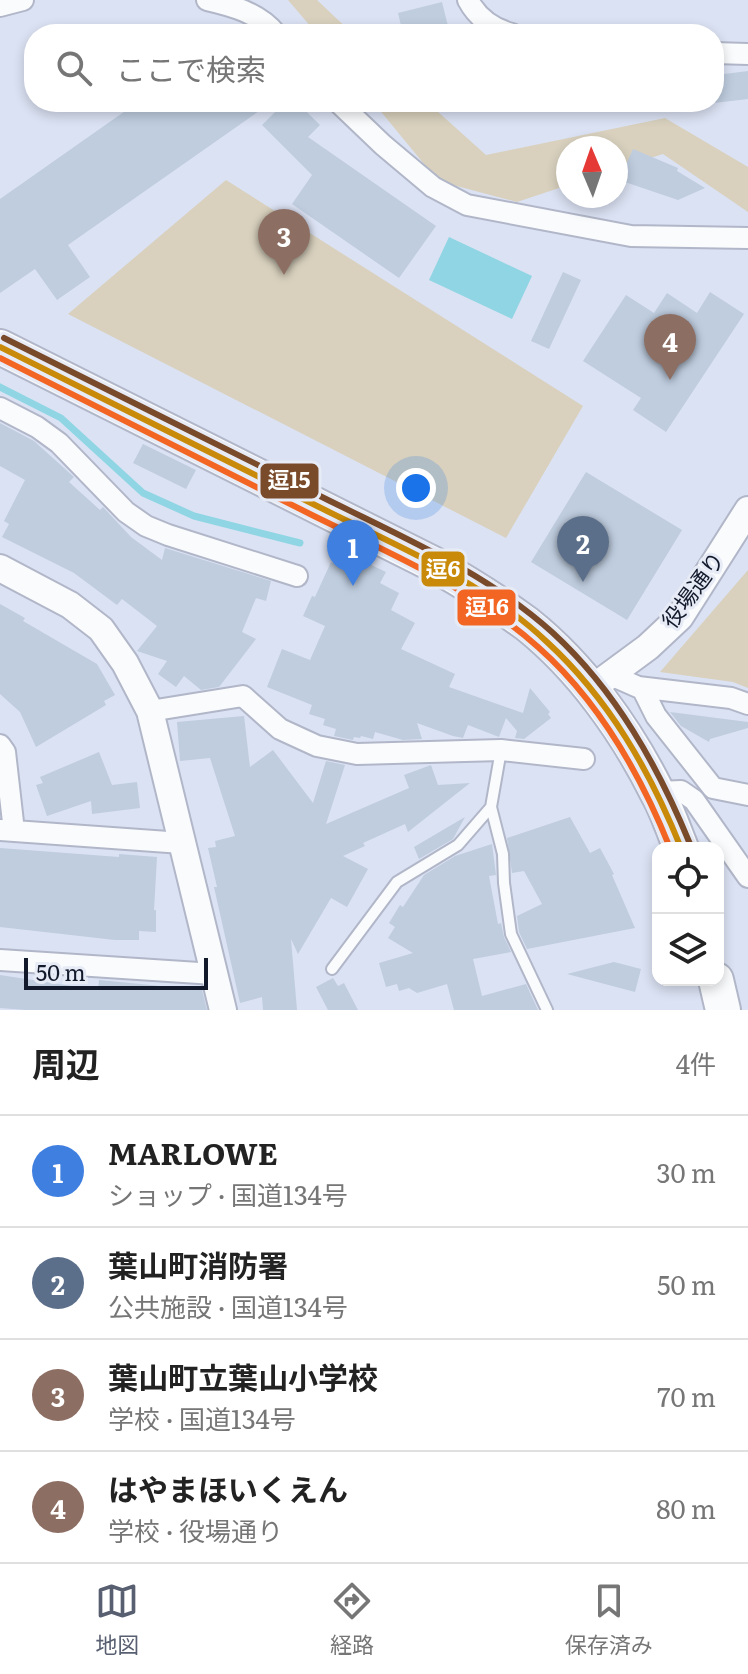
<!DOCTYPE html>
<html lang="ja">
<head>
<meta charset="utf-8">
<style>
	:root { --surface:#fff; --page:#f2f2f2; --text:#222; --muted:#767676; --line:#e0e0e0; --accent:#585f71 }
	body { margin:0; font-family:Literata,"Noto Sans JP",serif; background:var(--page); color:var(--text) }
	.controls { position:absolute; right:24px; bottom:24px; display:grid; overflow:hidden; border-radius:16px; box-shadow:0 4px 12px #0003 }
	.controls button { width:72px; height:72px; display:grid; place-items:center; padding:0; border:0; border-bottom:2px solid var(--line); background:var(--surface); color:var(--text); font:40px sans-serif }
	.compass { position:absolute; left:556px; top:136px; width:72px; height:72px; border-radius:50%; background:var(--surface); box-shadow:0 4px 12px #0003; rotate:358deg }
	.scale { position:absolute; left:24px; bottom:20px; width:184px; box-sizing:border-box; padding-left:8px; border:4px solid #12192b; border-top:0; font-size:22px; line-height:28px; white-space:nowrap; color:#12192b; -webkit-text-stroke:6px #e7ebf6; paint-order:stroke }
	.you { position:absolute; left:416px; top:488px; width:28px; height:28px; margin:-20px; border:6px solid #fff; border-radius:50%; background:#1a73e8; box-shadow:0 0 0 12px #1a73e833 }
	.badge { display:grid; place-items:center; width:52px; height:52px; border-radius:50%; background:var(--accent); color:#fff; font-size:26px; font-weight:700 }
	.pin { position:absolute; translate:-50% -66px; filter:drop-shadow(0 2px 4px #0008) }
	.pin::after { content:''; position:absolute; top:42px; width:28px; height:24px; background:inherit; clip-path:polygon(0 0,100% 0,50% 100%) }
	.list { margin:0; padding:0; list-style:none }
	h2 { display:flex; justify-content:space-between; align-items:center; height:104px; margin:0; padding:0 32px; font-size:34px }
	h2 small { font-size:26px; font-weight:400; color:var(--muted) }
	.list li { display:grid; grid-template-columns:52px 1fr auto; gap:24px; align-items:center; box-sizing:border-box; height:112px; padding:0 32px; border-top:2px solid var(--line) }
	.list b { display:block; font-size:30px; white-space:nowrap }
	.list p { margin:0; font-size:26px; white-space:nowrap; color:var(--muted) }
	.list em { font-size:26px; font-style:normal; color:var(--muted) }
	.icon { flex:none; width:44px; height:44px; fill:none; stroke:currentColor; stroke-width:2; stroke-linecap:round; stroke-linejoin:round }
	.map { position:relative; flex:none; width:748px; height:1010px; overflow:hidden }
	.search { position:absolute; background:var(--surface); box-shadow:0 4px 12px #0003; left:24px; right:24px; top:24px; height:88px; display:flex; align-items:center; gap:20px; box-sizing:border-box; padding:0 28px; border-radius:32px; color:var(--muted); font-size:30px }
	.sheet { height:552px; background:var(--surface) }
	nav { display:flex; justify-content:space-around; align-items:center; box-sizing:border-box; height:112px; border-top:2px solid var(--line); background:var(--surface); font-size:22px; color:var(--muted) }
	nav a { display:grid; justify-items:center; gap:4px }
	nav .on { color:var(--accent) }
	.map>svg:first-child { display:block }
</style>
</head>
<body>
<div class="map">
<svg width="748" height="1010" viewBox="0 0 748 1010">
	<rect width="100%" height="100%" fill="#dbe2f3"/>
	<path fill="#d9d1be" d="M288,0H317L353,34H317Z
		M373,102H427L486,155L665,118L748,167V212L663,154L616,169V148H568V185L517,202L438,181Z
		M226,180L583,406L506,538L68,314Z
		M748,570V688L733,682L660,672Z"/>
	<path fill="#8fd5e3" d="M449,237L532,276L512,319L429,280Z"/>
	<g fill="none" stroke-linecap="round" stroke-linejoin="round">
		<path stroke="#8fd5e3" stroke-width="7" d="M0,387L61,418L143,493L194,516L300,543"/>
	</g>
	<path fill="#bfcddf" d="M442,2L448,26H445L447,34H403L398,13Z
		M748,71V99L714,103L716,75Z
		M138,102H272L68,245L90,277L57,300L35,269L0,293V199Z
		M285,102H297L320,125L308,137L436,226L399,278L292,204L312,175L262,125Z
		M633,149L678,168L677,171L705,188L678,200L619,180Z
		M563,272L581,280L549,349L531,341Z
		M710,292L744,314L666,432L633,410L641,398L583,361L626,295L654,313L667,293L697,313Z
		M0,423L34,441L74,477L69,482L100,510L103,507L131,537L162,560L165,548L271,581L266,601L256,598L242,632L256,639L219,687L201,690L184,676L176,687L158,674L167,661L137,651L157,626L122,599L117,605L74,573L2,537L9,524L4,521L25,480L0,466Z
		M143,444L196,470L186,489L133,463Z
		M586,472L682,530L627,620L531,562Z
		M331,562L358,575L365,562L386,572L380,583L399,593L391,610L415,623L401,649L455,674L449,687L523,713L530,688L550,712L548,714L551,718L524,739L515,738L517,731L506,718L499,737L468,725L463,738L453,736L417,723L422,739L403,740L375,732L373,739L361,736L360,738L354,737L353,740L334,736L336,729L323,725L325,719L309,714L312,705L267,687L282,649L310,660L325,626L303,616L312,596L315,597Z
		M0,604L25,618L23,621L97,664L115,695L104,701L106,705L36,747L20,712L0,694Z
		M670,712L748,722V728L710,739L709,742L681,726Z
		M244,716L250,767L273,750L313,803L326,761L345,765L326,824L409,788L404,775L431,765L438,785L470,783L408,832L405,824L363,843L365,846L343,856L368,869L347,907L331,898L298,954L291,939L297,1010H263L262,997L240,1003L214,887H217L208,848L216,847L215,841L235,836L210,758L180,761L177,722Z
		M99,752L112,785L137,782L140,808L92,814L91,801L47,816L36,785L43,783L40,777Z
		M465,817L453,839L419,859L414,847Z
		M570,817L590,853L600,848L614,874L612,875L635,928L527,949L519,932L517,916L542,904L524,871L512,873L507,838Z
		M492,844L496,875L489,876L498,924L501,923L504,937L511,952L473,959L482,996L526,984L538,1010H454L447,984L417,993L409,988L399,991L397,984L386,987L379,963L413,953L388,938L395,927L389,923L400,905L403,907L424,875L455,856Z
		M0,848L119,857V854L157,857L154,910H156V932L139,931V940H115L0,927Z
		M614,962L641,969L635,992L567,974Z
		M0,975L98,990L99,980L202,990L207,1010H26L0,1008Z
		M333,978L338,986L344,983L358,1010H328L316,987Z"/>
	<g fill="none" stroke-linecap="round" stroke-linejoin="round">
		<defs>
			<path id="lane" d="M491,807L503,854L504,883L511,934L547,1010
				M332,969L397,882L458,845L491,807L501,750"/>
			<path id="street" d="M207,0C233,6 259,13 276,34
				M468,0C477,17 493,29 512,34
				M0,6L23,0
				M714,53L748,54
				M338,102L383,145L433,187L467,205L631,236L748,238
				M0,408L37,427L59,443L126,512L146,526L168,535L297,576
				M611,675L638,687L731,698L748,704
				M642,688L656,716L713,788L748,795
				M150,711L243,696L280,729L317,746L357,754L501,750L584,759
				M0,745L5,752L14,831
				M658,792L681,791L694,800L748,877
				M0,830L182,843
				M0,960L214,974"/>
			<path id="secondary" d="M0,568L70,605L101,629L125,663L150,711L223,1010
				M591,689L648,647L680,617L748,510"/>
			<path id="highway" d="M0,347L435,565C467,583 497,602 527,624C581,667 626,730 657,792C667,809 673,829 681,848
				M716,980L723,1010"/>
		</defs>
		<use href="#lane" stroke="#b1b7c8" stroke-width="14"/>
		<use href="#street" stroke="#b1b7c8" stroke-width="24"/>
		<use href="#secondary" stroke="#b1b7c8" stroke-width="30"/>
		<use href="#highway" stroke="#b1b7c8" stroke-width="38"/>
		<use href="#lane" stroke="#fafbfd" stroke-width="10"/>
		<use href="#street" stroke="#fafbfd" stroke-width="20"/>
		<use href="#secondary" stroke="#fafbfd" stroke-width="26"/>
		<use href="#highway" stroke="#fafbfd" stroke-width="34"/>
		<defs>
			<path id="bus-1" d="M0,347C106,400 213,454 319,507C397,546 483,581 547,642C609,699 650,771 681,848"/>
			<path id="bus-2" d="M0,358C105,411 210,463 314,516C391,554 474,589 538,647C599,701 640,773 670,848"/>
			<path id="bus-3" d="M4,338C111,391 217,445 324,498C402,537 487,573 553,633C616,691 658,766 690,844"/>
		</defs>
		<use href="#bus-1" stroke="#e7ebf6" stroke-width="12"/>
		<use href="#bus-2" stroke="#e7ebf6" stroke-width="12"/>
		<use href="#bus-3" stroke="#e7ebf6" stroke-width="12"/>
		<use href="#bus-1" stroke="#c98a09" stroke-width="6"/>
		<use href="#bus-2" stroke="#f26522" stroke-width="6"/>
		<use href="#bus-3" stroke="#7a4b2a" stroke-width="6"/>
	</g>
	<g text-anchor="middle" stroke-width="6" stroke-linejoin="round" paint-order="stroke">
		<g font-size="22" fill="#12192b" stroke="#e7ebf6">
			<text transform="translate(693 590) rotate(-54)" y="8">役場通り</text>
		</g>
	</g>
	<g stroke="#e7ebf6" stroke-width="3">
		<rect x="259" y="462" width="61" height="38" rx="8" fill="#7a4b2a"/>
		<rect x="420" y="550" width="46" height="38" rx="8" fill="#c98a09"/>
		<rect x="456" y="588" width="61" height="39" rx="8" fill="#f26522"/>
	</g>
	<g font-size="22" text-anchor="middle" font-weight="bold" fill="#fff">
		<text x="289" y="488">逗15</text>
		<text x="443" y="577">逗6</text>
		<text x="487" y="615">逗16</text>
	</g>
</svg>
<div class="controls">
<button><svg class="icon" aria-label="locate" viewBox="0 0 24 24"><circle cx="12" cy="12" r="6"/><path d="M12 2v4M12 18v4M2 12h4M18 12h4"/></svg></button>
<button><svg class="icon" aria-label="layers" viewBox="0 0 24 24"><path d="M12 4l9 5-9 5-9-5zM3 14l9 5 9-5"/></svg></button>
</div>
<svg class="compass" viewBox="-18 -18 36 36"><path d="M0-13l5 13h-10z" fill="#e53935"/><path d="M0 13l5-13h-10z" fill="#767676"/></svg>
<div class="scale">50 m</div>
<div class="you"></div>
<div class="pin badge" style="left:353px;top:586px;background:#3f7fe0">1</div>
<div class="pin badge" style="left:583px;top:582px;background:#5c6f8a">2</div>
<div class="pin badge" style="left:284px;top:275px;background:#8d6e63">3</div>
<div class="pin badge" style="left:670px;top:380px;background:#8d6e63">4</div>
<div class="search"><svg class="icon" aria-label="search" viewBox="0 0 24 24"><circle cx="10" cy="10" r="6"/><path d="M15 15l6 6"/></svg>ここで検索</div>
</div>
<section class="sheet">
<h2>周辺<small>4件</small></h2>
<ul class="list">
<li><span class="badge" style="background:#3f7fe0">1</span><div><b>MARLOWE</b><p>ショップ · 国道134号</p></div><em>30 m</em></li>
<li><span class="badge" style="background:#5c6f8a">2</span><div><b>葉山町消防署</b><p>公共施設 · 国道134号</p></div><em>50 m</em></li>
<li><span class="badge" style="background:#8d6e63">3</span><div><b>葉山町立葉山小学校</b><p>学校 · 国道134号</p></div><em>70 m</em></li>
<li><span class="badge" style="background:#8d6e63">4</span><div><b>はやまほいくえん</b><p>学校 · 役場通り</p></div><em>80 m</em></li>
</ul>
</section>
<nav>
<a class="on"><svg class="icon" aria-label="map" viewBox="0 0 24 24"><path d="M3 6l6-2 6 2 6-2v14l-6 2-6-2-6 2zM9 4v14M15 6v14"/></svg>地図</a>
<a><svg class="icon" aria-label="directions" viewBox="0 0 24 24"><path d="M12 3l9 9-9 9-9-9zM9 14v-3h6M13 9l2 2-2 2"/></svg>経路</a>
<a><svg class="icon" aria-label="saved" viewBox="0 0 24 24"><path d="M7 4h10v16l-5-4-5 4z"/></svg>保存済み</a>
</nav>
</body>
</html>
